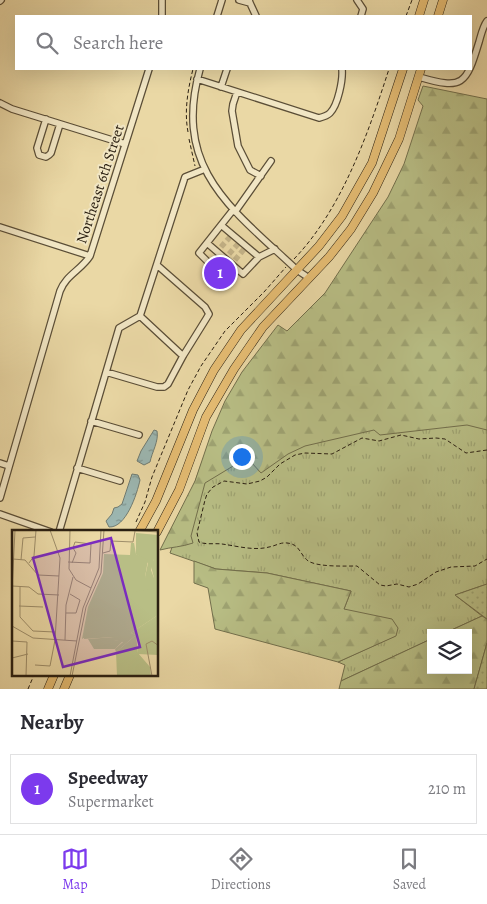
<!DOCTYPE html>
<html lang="en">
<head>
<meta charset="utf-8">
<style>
	:root { --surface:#fff; --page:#f2f2f3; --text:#2b2b33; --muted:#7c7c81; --line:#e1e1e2; --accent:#7c3aed }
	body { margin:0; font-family:Alegreya,serif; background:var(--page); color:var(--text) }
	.controls { position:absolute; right:15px; bottom:15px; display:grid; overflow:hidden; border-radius:0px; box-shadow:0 5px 20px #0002 }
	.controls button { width:45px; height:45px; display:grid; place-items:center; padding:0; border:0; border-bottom:1px solid var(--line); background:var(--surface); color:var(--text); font:25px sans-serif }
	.you { position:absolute; left:241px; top:456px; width:18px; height:18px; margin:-12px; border:4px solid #fff; border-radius:50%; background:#1a73e8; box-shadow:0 0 0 8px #1a73e833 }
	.badge { display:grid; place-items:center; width:32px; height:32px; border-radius:50%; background:var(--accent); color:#fff; font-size:16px; font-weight:700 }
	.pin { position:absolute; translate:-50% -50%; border:2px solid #fff; box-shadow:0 1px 5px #0006 }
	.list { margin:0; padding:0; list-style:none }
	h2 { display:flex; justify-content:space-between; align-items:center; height:65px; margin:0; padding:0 20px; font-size:21px }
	h2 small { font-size:16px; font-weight:400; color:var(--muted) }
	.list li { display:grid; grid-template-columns:32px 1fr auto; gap:15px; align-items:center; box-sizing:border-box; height:70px; margin:0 10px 10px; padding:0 10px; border:1px solid var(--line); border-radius:0px }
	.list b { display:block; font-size:19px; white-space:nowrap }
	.list p { margin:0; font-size:16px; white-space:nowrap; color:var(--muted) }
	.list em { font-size:16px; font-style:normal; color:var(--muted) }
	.icon { flex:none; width:28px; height:28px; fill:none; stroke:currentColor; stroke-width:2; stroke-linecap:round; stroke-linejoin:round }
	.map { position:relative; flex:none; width:487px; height:689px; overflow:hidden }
	.search { position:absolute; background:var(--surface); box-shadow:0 5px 20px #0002; left:15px; right:15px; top:15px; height:55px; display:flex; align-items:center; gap:12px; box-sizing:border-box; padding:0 18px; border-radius:0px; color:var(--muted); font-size:19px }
	.sheet { height:145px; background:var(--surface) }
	nav { display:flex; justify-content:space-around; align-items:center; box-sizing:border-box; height:70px; border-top:1px solid var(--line); background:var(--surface); font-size:14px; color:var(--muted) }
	nav a { display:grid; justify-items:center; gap:2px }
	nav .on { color:var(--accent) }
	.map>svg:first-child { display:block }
</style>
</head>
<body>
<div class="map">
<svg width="487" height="689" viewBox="0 0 487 689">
	<defs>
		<pattern id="grass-tufts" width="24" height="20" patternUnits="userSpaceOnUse" patternTransform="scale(1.25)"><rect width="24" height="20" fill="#b8be85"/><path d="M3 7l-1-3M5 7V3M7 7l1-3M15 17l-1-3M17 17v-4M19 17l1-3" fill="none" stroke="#9ea372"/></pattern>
		<pattern id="forest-firs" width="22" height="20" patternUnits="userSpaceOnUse" patternTransform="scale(1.25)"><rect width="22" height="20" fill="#b8be85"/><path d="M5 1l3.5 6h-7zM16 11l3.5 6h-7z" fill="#9ea372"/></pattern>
		<pattern id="park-dots" width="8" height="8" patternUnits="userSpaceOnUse" patternTransform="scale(1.25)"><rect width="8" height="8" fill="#b8be85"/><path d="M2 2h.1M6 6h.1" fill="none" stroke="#9ea372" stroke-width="1.8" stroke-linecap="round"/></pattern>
		<pattern id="water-ripples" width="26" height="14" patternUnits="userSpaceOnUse" patternTransform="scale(1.25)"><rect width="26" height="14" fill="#9cb7b2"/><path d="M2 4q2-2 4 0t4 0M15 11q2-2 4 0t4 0" fill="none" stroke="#7f948f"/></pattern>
	</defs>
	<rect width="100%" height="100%" fill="#ead8a5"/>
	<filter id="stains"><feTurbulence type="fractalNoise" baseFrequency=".004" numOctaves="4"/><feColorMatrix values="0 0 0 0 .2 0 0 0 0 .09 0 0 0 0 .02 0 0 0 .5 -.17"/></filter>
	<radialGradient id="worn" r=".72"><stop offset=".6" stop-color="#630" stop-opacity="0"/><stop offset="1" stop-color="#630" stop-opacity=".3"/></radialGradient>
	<path fill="url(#grass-tufts)" stroke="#726f4c" d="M487,355V584L455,595L482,616L445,633H431V639L341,681L345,665L338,662L395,636L344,609L351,591L267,573L216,569L170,553L202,462Z"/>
	<path fill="url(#forest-firs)" stroke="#726f4c" d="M423,86L487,99V430L467,425L380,435L374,430L305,446L288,454L261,473L251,462L243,460L205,483L191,536L193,543C182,547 171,547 160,550L195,481L212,431L225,401L242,372L278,325L287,331L325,293L388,197L404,164L423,106L418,100Z
		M194,561L216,569L267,573L351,591L344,609L392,619L398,628L396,636L338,662L215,629L208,588L194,583Z
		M482,616L487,619V643L474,689H339L341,681L431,639V670H468V633H445Z"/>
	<path fill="url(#park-dots)" stroke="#726f4c" d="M487,584V619L455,595Z
		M487,643V689H474Z"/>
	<path fill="url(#water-ripples)" stroke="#6f7b72" d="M154,430L157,431C159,441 152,452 150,462L144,465L137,461L141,451Z
		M132,474L138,475L140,480C137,494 126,528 109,527L106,521L112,514L114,508L118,507L122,504Z"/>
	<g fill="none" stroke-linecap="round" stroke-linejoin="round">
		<path stroke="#c4b388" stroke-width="5.5" stroke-dasharray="5.5 3" stroke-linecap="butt" d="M221,247L230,237
			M229,254L238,244
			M235,260L244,249"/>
		<defs>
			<path id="minor" d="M239,0L250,3L249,0
				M357,0L363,9L361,16
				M0,1L1,0
				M250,3L256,16
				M162,16V0
				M217,16L222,0
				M200,69C172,169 232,209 297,270L309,278
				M419,77C463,90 466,85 479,42C481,35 483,26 487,21
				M197,79L319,118C323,117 327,116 330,113C338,105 343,80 342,69
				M221,87L227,69
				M237,92L233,104L232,111L238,146L250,170L261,176
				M0,103L12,109L125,144
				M46,119L37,148L39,155L46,157L49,155L51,153L60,124
				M235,212L271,161
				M221,225L259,257
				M0,227L90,256
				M207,243L243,274L259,257L275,249
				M207,261L199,253L233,210
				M140,316L183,356
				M106,372L157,387H164L168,384L183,356L206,319L209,314L205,307L157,265
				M91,421L139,435
				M0,463L9,466
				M77,468L120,481
				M0,498L60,291C66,275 81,270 90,256L149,69
				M0,514L51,532
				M59,532L119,328L140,316L185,177L205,169"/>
			<path id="major" d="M419,16L424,0
				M438,16L443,0
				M139,532L156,501L193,410L214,370L241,330L319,246L342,216L372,163L403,69
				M157,532L179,490L206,417L234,369L263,327L329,257L351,229L373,193L399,139L421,69
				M48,689L54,675
				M64,689L70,675"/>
		</defs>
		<use href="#minor" stroke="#5b4e37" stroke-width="8"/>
		<use href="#major" stroke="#2b2012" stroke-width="9"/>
		<path stroke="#2b2012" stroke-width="1" stroke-dasharray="4 2.5" stroke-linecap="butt" d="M406,16L412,0
			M188,132C184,111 188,89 193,69
			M189,139L195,166
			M294,259C342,209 368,134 389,69
			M487,450L466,453L445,439L436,438L419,439L401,435L379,441L362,438L332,454L305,453L295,455L280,464L267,477L260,481L247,484L224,481L213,487L207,494L205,500L197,533L199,542C206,545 215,543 222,544C237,546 254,551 269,547C275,546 281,542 287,543C301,544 300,557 310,562C321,567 344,566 357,566L380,585L386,586L397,584L409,587L418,584L436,572L451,567L475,566L487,559
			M136,522L145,502L152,477L188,390L201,366L225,331L264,292L286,267
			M28,689L34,675"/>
		<use href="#minor" stroke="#f1e6c4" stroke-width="5.5"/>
		<use href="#major" stroke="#e5bc72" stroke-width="8"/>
	</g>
	<g text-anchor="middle" stroke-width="4" stroke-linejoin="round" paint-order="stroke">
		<g font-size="15" fill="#2b2012" stroke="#f1e6c4">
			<text transform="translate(100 184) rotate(-72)" y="5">Northeast 6th Street</text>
		</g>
	</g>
	<g transform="translate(12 530)">
		<rect width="146" height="146" fill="#ead8a5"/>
		<path d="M124,3L146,5V29H142L139,40L142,48L139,50L133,47L136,33L124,24ZM146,50V85L119,103L124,105L104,122L103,119L111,112L102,110V107L72,109L73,93L112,65Z" fill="#b8be85"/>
		<path d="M119,13H122L124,24L136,30L133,47L142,48L139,36L142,29H146V58L121,62L119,69L122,76L99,81L83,92L79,91L74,96L75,106L70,109L76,77L91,43L92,24L118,25ZM124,105L126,123L138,137L139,146H105L104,122ZM102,107V110L111,111L103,119H82L76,109Z" fill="#b8be85"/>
		<path d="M146,85V125L126,124V106L119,103Z" fill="#b8be85"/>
		<path fill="none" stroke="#9e8e6a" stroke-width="1" d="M58,0L57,39L64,50L79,58M110,0L147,2M91,23L98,21L99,11L121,12L123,1M1,29L13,30L26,45L47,46M9,30L11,8L23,7M56,32L78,33L79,14L63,12L61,18H57M17,33L22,26L24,0M60,33L64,23L61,18M0,56L17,57L26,64L47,65M8,56V87L21,101L43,102M0,60L3,0M7,76L31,77M54,83H64L68,70L58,64M0,96L21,108L65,111M53,110L54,75L61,47M0,111L15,112L14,146M0,128L16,124M23,135L38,136L43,110L48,28L38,0M58,146L71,78L87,38L89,0M60,146L74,77L89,43L92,0M140,146L134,114L140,111L147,116"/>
		<path fill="#7b2cbf" fill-opacity="0.15" stroke="#7b2cbf" stroke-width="2.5" d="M99,8L128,117L51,137L21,28Z"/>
		<rect width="146" height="146" fill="none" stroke="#2b2012" stroke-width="2.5"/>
	</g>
	<rect width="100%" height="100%" filter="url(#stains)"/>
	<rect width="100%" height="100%" fill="url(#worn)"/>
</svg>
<div class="controls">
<button><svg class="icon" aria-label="layers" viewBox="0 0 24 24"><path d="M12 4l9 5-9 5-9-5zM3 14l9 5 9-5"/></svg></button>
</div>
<div class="you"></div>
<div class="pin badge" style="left:220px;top:273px">1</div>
<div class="search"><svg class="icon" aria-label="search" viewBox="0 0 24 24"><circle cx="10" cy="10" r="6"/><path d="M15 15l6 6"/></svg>Search here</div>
</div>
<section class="sheet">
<h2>Nearby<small></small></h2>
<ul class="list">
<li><span class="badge">1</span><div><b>Speedway</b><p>Supermarket</p></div><em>210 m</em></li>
</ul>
</section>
<nav>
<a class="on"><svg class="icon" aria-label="map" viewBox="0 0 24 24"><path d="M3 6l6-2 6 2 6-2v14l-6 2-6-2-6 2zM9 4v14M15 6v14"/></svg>Map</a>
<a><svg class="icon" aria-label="directions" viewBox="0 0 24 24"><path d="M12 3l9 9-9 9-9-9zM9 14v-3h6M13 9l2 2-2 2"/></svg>Directions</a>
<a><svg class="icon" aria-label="saved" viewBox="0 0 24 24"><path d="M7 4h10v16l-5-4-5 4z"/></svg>Saved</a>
</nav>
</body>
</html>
